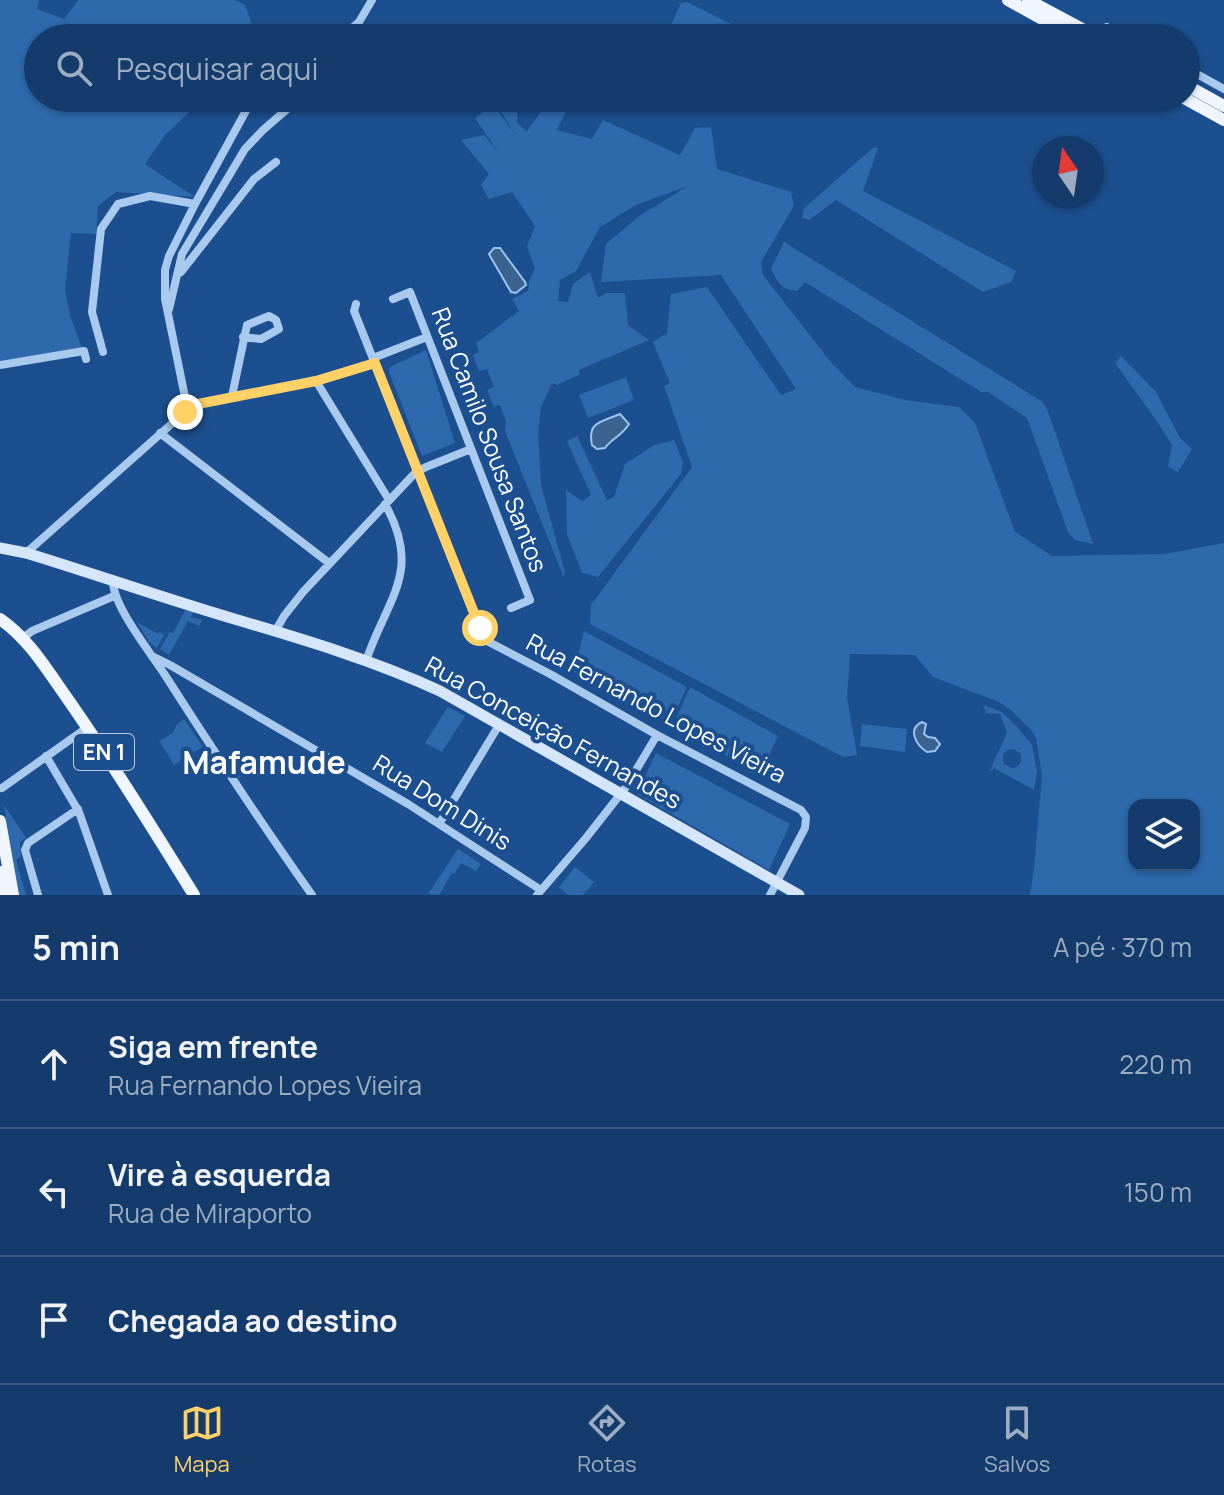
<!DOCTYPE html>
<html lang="pt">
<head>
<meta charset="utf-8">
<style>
	:root { --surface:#143b6b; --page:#1d4271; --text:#f1f3f6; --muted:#9dadc1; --line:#33557e; --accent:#ffd166 }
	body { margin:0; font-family:Manrope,sans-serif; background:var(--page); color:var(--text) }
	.controls { position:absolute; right:24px; bottom:24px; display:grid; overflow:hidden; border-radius:16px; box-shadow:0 2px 6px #0004 }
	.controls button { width:72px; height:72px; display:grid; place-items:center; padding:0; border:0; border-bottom:2px solid var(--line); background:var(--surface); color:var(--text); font:40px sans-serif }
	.compass { position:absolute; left:1032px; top:136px; width:72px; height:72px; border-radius:50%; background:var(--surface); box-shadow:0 2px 6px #0004; rotate:347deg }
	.stop { position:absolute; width:24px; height:24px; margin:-18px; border:6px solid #ffd166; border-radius:50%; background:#fff }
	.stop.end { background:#ffd166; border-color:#fff; box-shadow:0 2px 8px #0008 }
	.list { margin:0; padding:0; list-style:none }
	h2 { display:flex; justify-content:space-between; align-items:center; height:104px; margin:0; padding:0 32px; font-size:34px }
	h2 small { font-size:26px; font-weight:400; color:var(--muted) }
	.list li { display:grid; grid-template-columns:52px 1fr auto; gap:24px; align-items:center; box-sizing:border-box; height:128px; padding:0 32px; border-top:2px solid var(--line) }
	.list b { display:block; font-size:30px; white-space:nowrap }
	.list p { margin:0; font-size:26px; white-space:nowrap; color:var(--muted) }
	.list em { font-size:26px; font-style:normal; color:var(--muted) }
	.icon { flex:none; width:44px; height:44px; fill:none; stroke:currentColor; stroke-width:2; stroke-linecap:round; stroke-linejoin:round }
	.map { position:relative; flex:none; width:1224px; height:895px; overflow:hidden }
	.search { position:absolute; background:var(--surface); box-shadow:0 2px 6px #0004; left:24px; right:24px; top:24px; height:88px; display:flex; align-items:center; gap:20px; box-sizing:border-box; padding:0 28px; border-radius:44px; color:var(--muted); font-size:30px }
	.sheet { height:488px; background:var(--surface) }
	nav { display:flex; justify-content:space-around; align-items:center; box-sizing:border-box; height:112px; border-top:2px solid var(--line); background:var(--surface); font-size:22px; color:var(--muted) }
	nav a { display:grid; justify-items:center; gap:4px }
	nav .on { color:var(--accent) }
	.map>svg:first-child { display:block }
</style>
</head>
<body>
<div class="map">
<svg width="1224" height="895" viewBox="0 0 1224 895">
	<rect width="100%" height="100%" fill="#1b4f8f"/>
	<path fill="#2e69ad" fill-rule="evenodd" d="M0,0H39L37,9L64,19L78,0H235L245,5L252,24L246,38H38V98H204L165,135L145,164L195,197L116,192L98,206L96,234L71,233L65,290L70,315L82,348L0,361Z
		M687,2L735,26L739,34L736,38H665L681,3Z
		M547,104L568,107L557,130L592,139L603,120L680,155L695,128L711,127L717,169L791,192L794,206L761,262L763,275L830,361L855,387L905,400L959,407L975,423L1015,532L1052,556L1165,554L1224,543V895H1030L1034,868L1042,776L1036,738L1031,730L1013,712L999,702L933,677L915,655L850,654L847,698L857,755L843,757L590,624L591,605L692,467L664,386L670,383L653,342L667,333L671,294L707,287L781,395L796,389L721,275L601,282L606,244L639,216L688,186L636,205L600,227L576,271L560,280L558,301L568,302L573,284L590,272L598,298L606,293H625L628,325L649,340L579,370V375L557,385L552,383L541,407L538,431L541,485L565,572L564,578L505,431L506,422L500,405L494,407L487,390L494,387L487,369L479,371L473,355L479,352L476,343L519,311L512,299L528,291L529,281L535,269L527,247L535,226L512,192L489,199L481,185L489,174L461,140L484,135L499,153L475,118L493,105L516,135L500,110L503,108L518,113L517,123L527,131ZM1134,805H1194V865H1134Z
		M874,147L878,148L863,191L1016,271L1011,282L983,292L836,200L809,220L802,218L804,208Z
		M784,242L1043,402L1049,414L1093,544L1075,540L1068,532L1027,418L988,392H981L805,282L797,291C781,290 778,282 771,269Z
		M426,350L455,443L422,456L389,372L390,367Z
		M1121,356L1156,392L1180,438L1192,449L1178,472L1168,467L1172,445L1156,420L1115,363Z
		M626,377L634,400L588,418L579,395Z
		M577,436L607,500L614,497L625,464L654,445L674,440L683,462L681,474L598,577L582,573L567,534L566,490L582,501L591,495L567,441Z
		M186,609L194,611L191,617L202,620L199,626L188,621L169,655L160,649L170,632L173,633Z
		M137,622L158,634L160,632L164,635L157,648L149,642Z
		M584,631L687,687L671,722L574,672Z
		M690,687L778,736L760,775L673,725Z
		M983,705L1002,712L1019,729L1032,745L1037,771L1034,790L994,768L992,771L990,770L1007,733L1000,714L986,713ZM1013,749L1020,753C1023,761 1020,767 1012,768L1004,764C1001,756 1004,750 1013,749Z
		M448,707L465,716L442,752L425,743Z
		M184,719L203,747L174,765L159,741L173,733L177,724Z
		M862,724L907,729L905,752L860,746Z
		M242,750L253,757L239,779L231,767Z
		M656,753L790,824L769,870L637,794Z
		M4,805L26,838L20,842L21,856L16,860L26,895H19Z
		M458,849L481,864L476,871L461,863L454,874L452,873L439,895L428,894Z
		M575,867L594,882L583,895H568L559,887Z"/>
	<path fill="#3c6290" stroke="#9cc4f0" stroke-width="2" d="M494,248H500L525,282L526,285L516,293L511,292L490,256L489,254Z
		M620,414L629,424C621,437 613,437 605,448L597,449L592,445C587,421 602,422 620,414Z
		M922,722L926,724L924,734L928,737L935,738L940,744L935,751L927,752C916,745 907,729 922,722Z"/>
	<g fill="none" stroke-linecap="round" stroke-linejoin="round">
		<path stroke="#a9c9ee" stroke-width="8" d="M1107,27L1129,38
			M341,38L359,22L372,0
			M370,38L371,37
			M1186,68L1224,89
			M181,272L254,179L276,162
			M393,299L410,292L530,600L511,608
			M356,304L354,311L485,640L550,674L657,735L801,810L806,817L805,828L770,895
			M169,309L182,254L245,149L263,130L300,98
			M103,352L92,312L101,229L118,204L150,196L195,204
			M373,358L427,337
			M0,365L84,351L86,359
			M316,381L389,500
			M232,396L247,325L269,316L276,320L279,329L261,339L243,337
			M185,412V397L165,299V270L169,256L195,204L253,98
			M160,433L329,563
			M26,553L185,412L198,404L316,381L375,363
			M113,580C112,605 150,652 165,675C213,750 261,823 312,895
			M276,630L284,616L303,592L415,473L426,467L471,449
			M23,638L32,631L114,596
			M154,657L170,665L408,804L541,890
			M366,661C387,598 423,572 385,504
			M46,756L79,812L108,895
			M2,788L88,727
			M439,824L499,725
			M38,895L25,850L28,843L78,809
			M537,895L586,838L626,787L657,735"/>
		<path stroke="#d6e6fa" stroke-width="11" d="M0,548L26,553C95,574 163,598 231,618C302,639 373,660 440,691L799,895"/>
		<path stroke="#f0f6ff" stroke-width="12" d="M1008,0L1076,38
			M1028,0L1099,38
			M1186,85L1224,106
			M1184,98L1224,120
			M0,619C29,639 47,670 67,698C112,762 153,829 194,895
			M0,821L13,895
			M0,872L4,895"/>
	</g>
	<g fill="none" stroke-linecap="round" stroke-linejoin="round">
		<path stroke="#ffd166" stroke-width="10" d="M185,412L198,404L316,381L375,363L480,628"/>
	</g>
	<g text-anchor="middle" stroke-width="8" stroke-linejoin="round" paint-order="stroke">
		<rect fill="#1b4f8f" stroke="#bbcadd" stroke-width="2" x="74" y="734" width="60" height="36" rx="6"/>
		<g font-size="22" font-weight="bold" fill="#fff">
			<text x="104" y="760">EN 1</text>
		</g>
		<g font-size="24" fill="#fff" stroke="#1b4f8f">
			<text transform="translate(489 440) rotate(69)" y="8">Rua Camilo Sousa Santos</text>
			<text transform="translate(656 709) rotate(28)" y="8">Rua Fernando Lopes Vieira</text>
			<text transform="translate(553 733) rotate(29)" y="8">Rua Conceição Fernandes</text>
			<text transform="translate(442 803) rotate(32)" y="8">Rua Dom Dinis</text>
		</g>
		<g font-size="32" font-weight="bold" fill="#fff" stroke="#1b4f8f">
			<text x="264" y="774">Mafamude</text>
		</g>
	</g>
</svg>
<div class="controls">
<button><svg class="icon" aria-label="layers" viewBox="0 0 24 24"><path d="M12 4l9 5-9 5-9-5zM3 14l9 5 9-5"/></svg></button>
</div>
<svg class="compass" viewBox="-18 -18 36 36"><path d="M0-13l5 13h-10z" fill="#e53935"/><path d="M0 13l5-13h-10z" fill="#9dadc1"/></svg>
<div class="stop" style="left:480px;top:628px"></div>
<div class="stop end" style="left:185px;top:412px"></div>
<div class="search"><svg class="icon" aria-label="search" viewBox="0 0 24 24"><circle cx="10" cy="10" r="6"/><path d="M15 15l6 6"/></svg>Pesquisar aqui</div>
</div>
<section class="sheet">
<h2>5 min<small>A pé · 370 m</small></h2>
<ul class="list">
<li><svg class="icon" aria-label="ahead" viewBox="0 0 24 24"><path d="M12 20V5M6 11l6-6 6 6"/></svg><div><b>Siga em frente</b><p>Rua Fernando Lopes Vieira</p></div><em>220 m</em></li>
<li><svg class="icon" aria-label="left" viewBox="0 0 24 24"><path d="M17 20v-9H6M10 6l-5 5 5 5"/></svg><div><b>Vire à esquerda</b><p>Rua de Miraporto</p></div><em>150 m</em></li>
<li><svg class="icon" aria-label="arrive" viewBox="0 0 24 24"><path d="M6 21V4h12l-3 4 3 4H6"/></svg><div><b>Chegada ao destino</b></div></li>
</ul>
</section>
<nav>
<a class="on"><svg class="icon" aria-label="map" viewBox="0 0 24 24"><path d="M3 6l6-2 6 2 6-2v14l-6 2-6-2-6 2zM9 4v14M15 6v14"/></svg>Mapa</a>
<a><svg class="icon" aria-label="directions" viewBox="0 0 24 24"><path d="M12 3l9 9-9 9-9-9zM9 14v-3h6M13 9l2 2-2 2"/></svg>Rotas</a>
<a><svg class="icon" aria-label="saved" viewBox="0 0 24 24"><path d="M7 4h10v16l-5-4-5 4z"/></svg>Salvos</a>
</nav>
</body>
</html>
